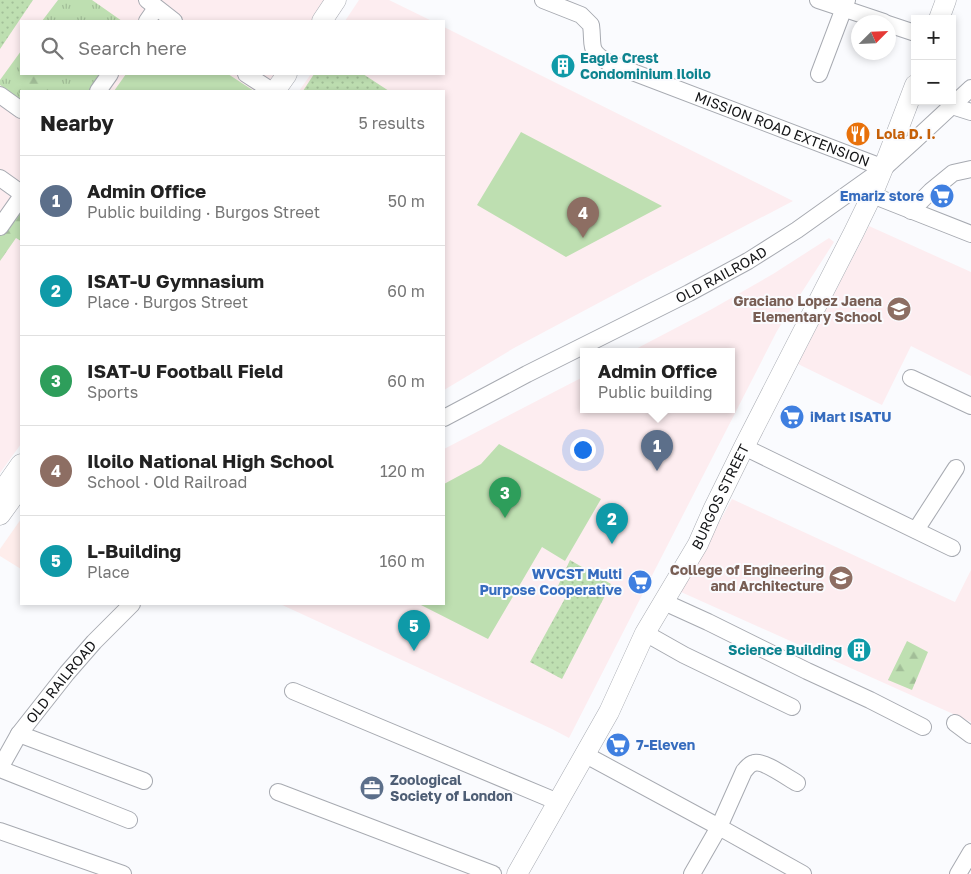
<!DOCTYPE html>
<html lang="en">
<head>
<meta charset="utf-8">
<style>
	:root { --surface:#fff; --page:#f2f2f2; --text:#222; --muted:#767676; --line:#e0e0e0; --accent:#0b8043 }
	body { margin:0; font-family:"Golos Text",sans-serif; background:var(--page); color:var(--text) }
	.controls { position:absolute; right:15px; top:15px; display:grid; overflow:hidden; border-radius:0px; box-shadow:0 2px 8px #0003 }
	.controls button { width:45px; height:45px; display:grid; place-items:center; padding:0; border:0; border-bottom:1px solid var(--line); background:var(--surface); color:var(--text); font:25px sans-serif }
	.compass { position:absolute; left:851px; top:15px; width:45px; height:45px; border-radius:50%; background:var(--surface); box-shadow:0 2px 8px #0003; rotate:66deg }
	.you { position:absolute; left:582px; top:449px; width:18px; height:18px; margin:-12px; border:4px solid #fff; border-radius:50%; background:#1a73e8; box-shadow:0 0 0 8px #1a73e833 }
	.badge { display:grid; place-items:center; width:32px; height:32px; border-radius:50%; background:var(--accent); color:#fff; font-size:16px; font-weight:700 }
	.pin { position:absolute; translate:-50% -41px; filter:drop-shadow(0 1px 2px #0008) }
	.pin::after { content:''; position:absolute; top:26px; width:18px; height:15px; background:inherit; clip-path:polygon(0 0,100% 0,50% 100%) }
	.popup { position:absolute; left:580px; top:348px; width:155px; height:65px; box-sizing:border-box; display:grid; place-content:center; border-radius:0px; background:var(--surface); filter:drop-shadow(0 1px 4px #0005); font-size:16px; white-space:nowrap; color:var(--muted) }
	.popup b { font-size:19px; color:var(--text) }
	.popup::after { content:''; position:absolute; left:50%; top:100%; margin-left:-10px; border:10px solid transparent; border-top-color:var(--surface) }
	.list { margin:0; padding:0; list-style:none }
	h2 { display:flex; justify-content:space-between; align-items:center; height:65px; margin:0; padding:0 20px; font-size:21px }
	h2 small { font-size:16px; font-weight:400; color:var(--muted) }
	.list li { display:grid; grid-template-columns:32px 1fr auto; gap:15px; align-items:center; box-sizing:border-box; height:90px; padding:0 20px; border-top:1px solid var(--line) }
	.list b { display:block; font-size:19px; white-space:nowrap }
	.list p { margin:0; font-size:16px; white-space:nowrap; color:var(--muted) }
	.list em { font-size:16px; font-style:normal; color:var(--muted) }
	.icon { flex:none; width:28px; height:28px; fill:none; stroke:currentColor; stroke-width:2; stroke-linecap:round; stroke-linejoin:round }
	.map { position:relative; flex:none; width:971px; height:874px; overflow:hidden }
	.search { position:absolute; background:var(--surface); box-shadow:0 2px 8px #0003; left:20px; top:20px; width:425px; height:55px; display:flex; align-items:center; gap:12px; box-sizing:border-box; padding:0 18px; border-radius:0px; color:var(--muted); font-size:19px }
	.panel { position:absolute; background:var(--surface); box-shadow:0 2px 8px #0003; left:20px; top:90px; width:425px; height:515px; border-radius:0px }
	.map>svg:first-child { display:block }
</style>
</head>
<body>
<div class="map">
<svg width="971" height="874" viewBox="0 0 971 874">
	<defs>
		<pattern id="grass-tufts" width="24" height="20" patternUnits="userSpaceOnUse" patternTransform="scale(1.25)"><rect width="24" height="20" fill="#bedfb1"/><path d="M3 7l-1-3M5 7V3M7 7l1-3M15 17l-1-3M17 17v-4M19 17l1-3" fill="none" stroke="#a2be98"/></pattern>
		<pattern id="forest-firs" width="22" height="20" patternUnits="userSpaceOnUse" patternTransform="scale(1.25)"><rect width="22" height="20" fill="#bedfb1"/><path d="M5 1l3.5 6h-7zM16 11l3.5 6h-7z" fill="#a2be98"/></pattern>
		<pattern id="park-dots" width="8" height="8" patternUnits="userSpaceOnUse" patternTransform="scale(1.25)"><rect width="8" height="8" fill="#bedfb1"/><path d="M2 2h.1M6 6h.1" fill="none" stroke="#a2be98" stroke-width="1.8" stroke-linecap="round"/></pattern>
	</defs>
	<rect width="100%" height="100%" fill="#fafbfe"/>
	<path fill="#feedeb" d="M21,519V569L0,556V549Z"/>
	<path fill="#fdedf0" d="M0,0H333L318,21H21V74H281L269,91H21V444L0,473Z
		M359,0H389L432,21H345Z
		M444,27L793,201L651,275L514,348L444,390V91H299L311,74H444Z
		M869,226L971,272V376L911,346L882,405L798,364Z
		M829,238L834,242L777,331L569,738L552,729L280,604H444V449L583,377V410H731V352H630L712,309L773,274Z
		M732,499L955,602L971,570V722L681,592Z"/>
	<path fill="url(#grass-tufts)" d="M58,0H92L122,21H42Z
		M21,51V74H103L91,91H21V100L0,85V80Z"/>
	<path fill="url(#forest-firs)" d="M20,74H38L50,80V91H21V94L11,87L16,83Z
		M21,202V241L16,238L0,261V233Z
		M907,641L928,652L912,690L888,680Z"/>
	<path fill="url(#park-dots)" d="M0,0H33L0,49Z
		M314,74H363L389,91H303Z
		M570,560L611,584L562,679L530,662L568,593L558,586Z"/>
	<path fill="#bedfb1" d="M126,74H228L254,91H114Z
		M521,132L662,206L566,257L477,205Z
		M499,444L601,499L565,561L542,547L488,639L419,604H444V484L481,464Z"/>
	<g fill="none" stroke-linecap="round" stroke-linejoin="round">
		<defs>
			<g id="minor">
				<path d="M147,0L174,21"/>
				<path id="s1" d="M543,0L581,15L591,25C594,47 587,50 609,63L884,168"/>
				<path d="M818,0L884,22"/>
				<path d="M147,21L156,8"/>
				<path d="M888,24L915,33"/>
				<path d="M246,74L272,91"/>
				<path d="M819,74L847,0"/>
				<path d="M98,91L110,74"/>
				<path d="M0,95L21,110"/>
				<path d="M952,106L971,112"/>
				<path d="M0,178L21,193"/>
				<path d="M872,195L971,234"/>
				<path d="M911,211L931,191L953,173L971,169"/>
				<path d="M0,227L21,197"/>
				<path d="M911,378L971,406"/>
				<path id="s2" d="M444,418L527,374L689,293L748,261L797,230L884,168L915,140L971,88"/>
				<path d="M744,447L952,548"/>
				<path d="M916,530L956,468"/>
				<path d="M664,602L708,622L807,671L870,700L923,727"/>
				<path d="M645,633L684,655L792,707"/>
				<path d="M293,691L558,802"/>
				<path d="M955,723L971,735"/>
				<path d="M19,734L144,781"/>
				<path d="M584,754L719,827L692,874"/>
				<path id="s3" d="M0,768L19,734L67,673L94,642L132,604"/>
				<path d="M0,769L129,820"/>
				<path d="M797,783C788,778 763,760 754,763C749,764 747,768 744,771L719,827L803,874"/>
				<path d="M278,792L493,874"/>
				<path d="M0,831L123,874"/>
				<path d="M958,874L971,852"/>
			</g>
			<g id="major">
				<path d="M939,19L946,0"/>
				<path d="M322,21L336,0"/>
				<path d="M275,91L287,74"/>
				<path d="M0,494L21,464"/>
				<path d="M0,515L21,486"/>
				<path id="s4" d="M517,874L609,712L645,633L698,544L713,510L744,447L854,232L872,195L886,161L915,85"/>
			</g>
		</defs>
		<use href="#minor" stroke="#a7aab1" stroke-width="18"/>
		<use href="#major" stroke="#a7aab1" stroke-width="21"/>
		<use href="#minor" stroke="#fff" stroke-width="16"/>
		<use href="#major" stroke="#fff" stroke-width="20"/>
	</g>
	<defs>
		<symbol id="building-disc" viewBox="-11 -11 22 22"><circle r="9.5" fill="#0f9aa8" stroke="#fafbfe"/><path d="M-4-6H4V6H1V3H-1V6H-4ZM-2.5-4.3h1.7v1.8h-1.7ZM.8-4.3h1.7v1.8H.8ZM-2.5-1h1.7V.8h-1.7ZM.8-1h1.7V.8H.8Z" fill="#fff"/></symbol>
		<symbol id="restaurant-disc" viewBox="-11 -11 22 22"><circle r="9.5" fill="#e8710a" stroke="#fafbfe"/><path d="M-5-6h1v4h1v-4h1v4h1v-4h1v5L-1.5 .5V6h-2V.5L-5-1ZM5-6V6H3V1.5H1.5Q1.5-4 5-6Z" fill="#fff"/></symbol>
		<symbol id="supermarket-disc" viewBox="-11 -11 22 22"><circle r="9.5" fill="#3f7fe0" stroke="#fafbfe"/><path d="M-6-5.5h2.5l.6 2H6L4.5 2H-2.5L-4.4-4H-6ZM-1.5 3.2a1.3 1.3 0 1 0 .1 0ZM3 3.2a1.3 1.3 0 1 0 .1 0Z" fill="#fff"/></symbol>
		<symbol id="school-disc" viewBox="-11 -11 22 22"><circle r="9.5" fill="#8d6e63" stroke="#fafbfe"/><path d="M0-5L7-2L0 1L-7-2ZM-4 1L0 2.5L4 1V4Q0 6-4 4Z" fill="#fff"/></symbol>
		<symbol id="university-disc" viewBox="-11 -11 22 22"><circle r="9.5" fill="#8d6e63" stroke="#fafbfe"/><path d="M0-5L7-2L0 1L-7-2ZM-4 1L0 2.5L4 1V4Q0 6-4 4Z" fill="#fff"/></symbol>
		<symbol id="office-disc" viewBox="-11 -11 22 22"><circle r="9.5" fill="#5c6f8a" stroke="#fafbfe"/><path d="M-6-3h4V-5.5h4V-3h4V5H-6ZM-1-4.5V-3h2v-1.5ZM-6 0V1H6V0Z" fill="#fff"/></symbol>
	</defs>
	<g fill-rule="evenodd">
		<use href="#building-disc" x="549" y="52" width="28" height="28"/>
		<use href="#restaurant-disc" x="844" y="120" width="28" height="28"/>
		<use href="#supermarket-disc" x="928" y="182" width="28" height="28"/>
		<use href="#school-disc" x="885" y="295" width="28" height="28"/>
		<use href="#supermarket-disc" x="778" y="403" width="28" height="28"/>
		<use href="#university-disc" x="827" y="564" width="28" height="28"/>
		<use href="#supermarket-disc" x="626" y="568" width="28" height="28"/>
		<use href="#building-disc" x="845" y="636" width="28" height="28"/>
		<use href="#supermarket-disc" x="604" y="731" width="28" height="28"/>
		<use href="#office-disc" x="358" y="774" width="28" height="28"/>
	</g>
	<g text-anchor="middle" stroke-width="4" stroke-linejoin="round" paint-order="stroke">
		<g font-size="14" font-weight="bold" fill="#0d838f" stroke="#fafbfe" text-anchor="start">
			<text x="580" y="63">Eagle Crest<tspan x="580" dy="16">Condominium Iloilo</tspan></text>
			<text x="842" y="655" text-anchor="end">Science Building</text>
		</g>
		<g font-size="14" fill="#141517" stroke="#fafbfe">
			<text dy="5" stroke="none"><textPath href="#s1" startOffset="286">MISSION ROAD EXTENSION</textPath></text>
			<text dy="5" stroke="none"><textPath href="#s2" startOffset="312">OLD RAILROAD</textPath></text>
			<text dy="5" stroke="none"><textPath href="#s4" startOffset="429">BURGOS STREET</textPath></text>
			<text dy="5" stroke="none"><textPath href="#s3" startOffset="106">OLD RAILROAD</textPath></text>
		</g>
		<g font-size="14" font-weight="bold" fill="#c56008" stroke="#fafbfe" text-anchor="start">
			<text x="876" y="139">Lola D. I.</text>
		</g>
		<g font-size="14" font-weight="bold" fill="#366cbe" stroke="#fafbfe" text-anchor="end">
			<text x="924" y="201">Emariz store</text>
			<text x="810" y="422" text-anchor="start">iMart ISATU</text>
			<text x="622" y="579">WVCST Multi<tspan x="622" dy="16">Purpose Cooperative</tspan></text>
			<text x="636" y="750" text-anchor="start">7-Eleven</text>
		</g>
		<g font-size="14" font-weight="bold" fill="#785e54" stroke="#fafbfe" text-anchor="end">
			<text x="882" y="306">Graciano Lopez Jaena<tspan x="882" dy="16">Elementary School</tspan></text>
			<text x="824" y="575">College of Engineering<tspan x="824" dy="16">and Architecture</tspan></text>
		</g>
		<g font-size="14" font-weight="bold" fill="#4e5e75" stroke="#fafbfe" text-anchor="start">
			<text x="390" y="785">Zoological<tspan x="390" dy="16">Society of London</tspan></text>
		</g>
	</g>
</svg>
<div class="controls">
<button>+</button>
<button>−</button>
</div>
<svg class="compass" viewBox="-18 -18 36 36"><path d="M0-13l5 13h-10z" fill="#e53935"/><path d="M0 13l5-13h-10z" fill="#767676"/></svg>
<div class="you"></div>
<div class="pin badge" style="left:657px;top:471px;background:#5c6f8a">1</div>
<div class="popup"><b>Admin Office</b>Public building</div>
<div class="pin badge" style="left:612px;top:544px;background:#0f9aa8">2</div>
<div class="pin badge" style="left:505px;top:518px;background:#2e9e5b">3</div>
<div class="pin badge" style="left:583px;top:238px;background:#8d6e63">4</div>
<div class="pin badge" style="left:414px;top:651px;background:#0f9aa8">5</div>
<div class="search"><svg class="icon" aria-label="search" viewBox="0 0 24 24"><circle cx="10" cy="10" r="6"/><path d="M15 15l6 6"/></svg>Search here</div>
<section class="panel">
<h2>Nearby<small>5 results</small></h2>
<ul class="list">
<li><span class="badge" style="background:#5c6f8a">1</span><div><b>Admin Office</b><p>Public building · Burgos Street</p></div><em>50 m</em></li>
<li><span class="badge" style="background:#0f9aa8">2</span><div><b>ISAT-U Gymnasium</b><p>Place · Burgos Street</p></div><em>60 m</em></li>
<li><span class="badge" style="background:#2e9e5b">3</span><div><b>ISAT-U Football Field</b><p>Sports</p></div><em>60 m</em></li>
<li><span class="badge" style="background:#8d6e63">4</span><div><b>Iloilo National High School</b><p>School · Old Railroad</p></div><em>120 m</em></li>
<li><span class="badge" style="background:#0f9aa8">5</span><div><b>L-Building</b><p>Place</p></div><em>160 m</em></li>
</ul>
</section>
</div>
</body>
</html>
